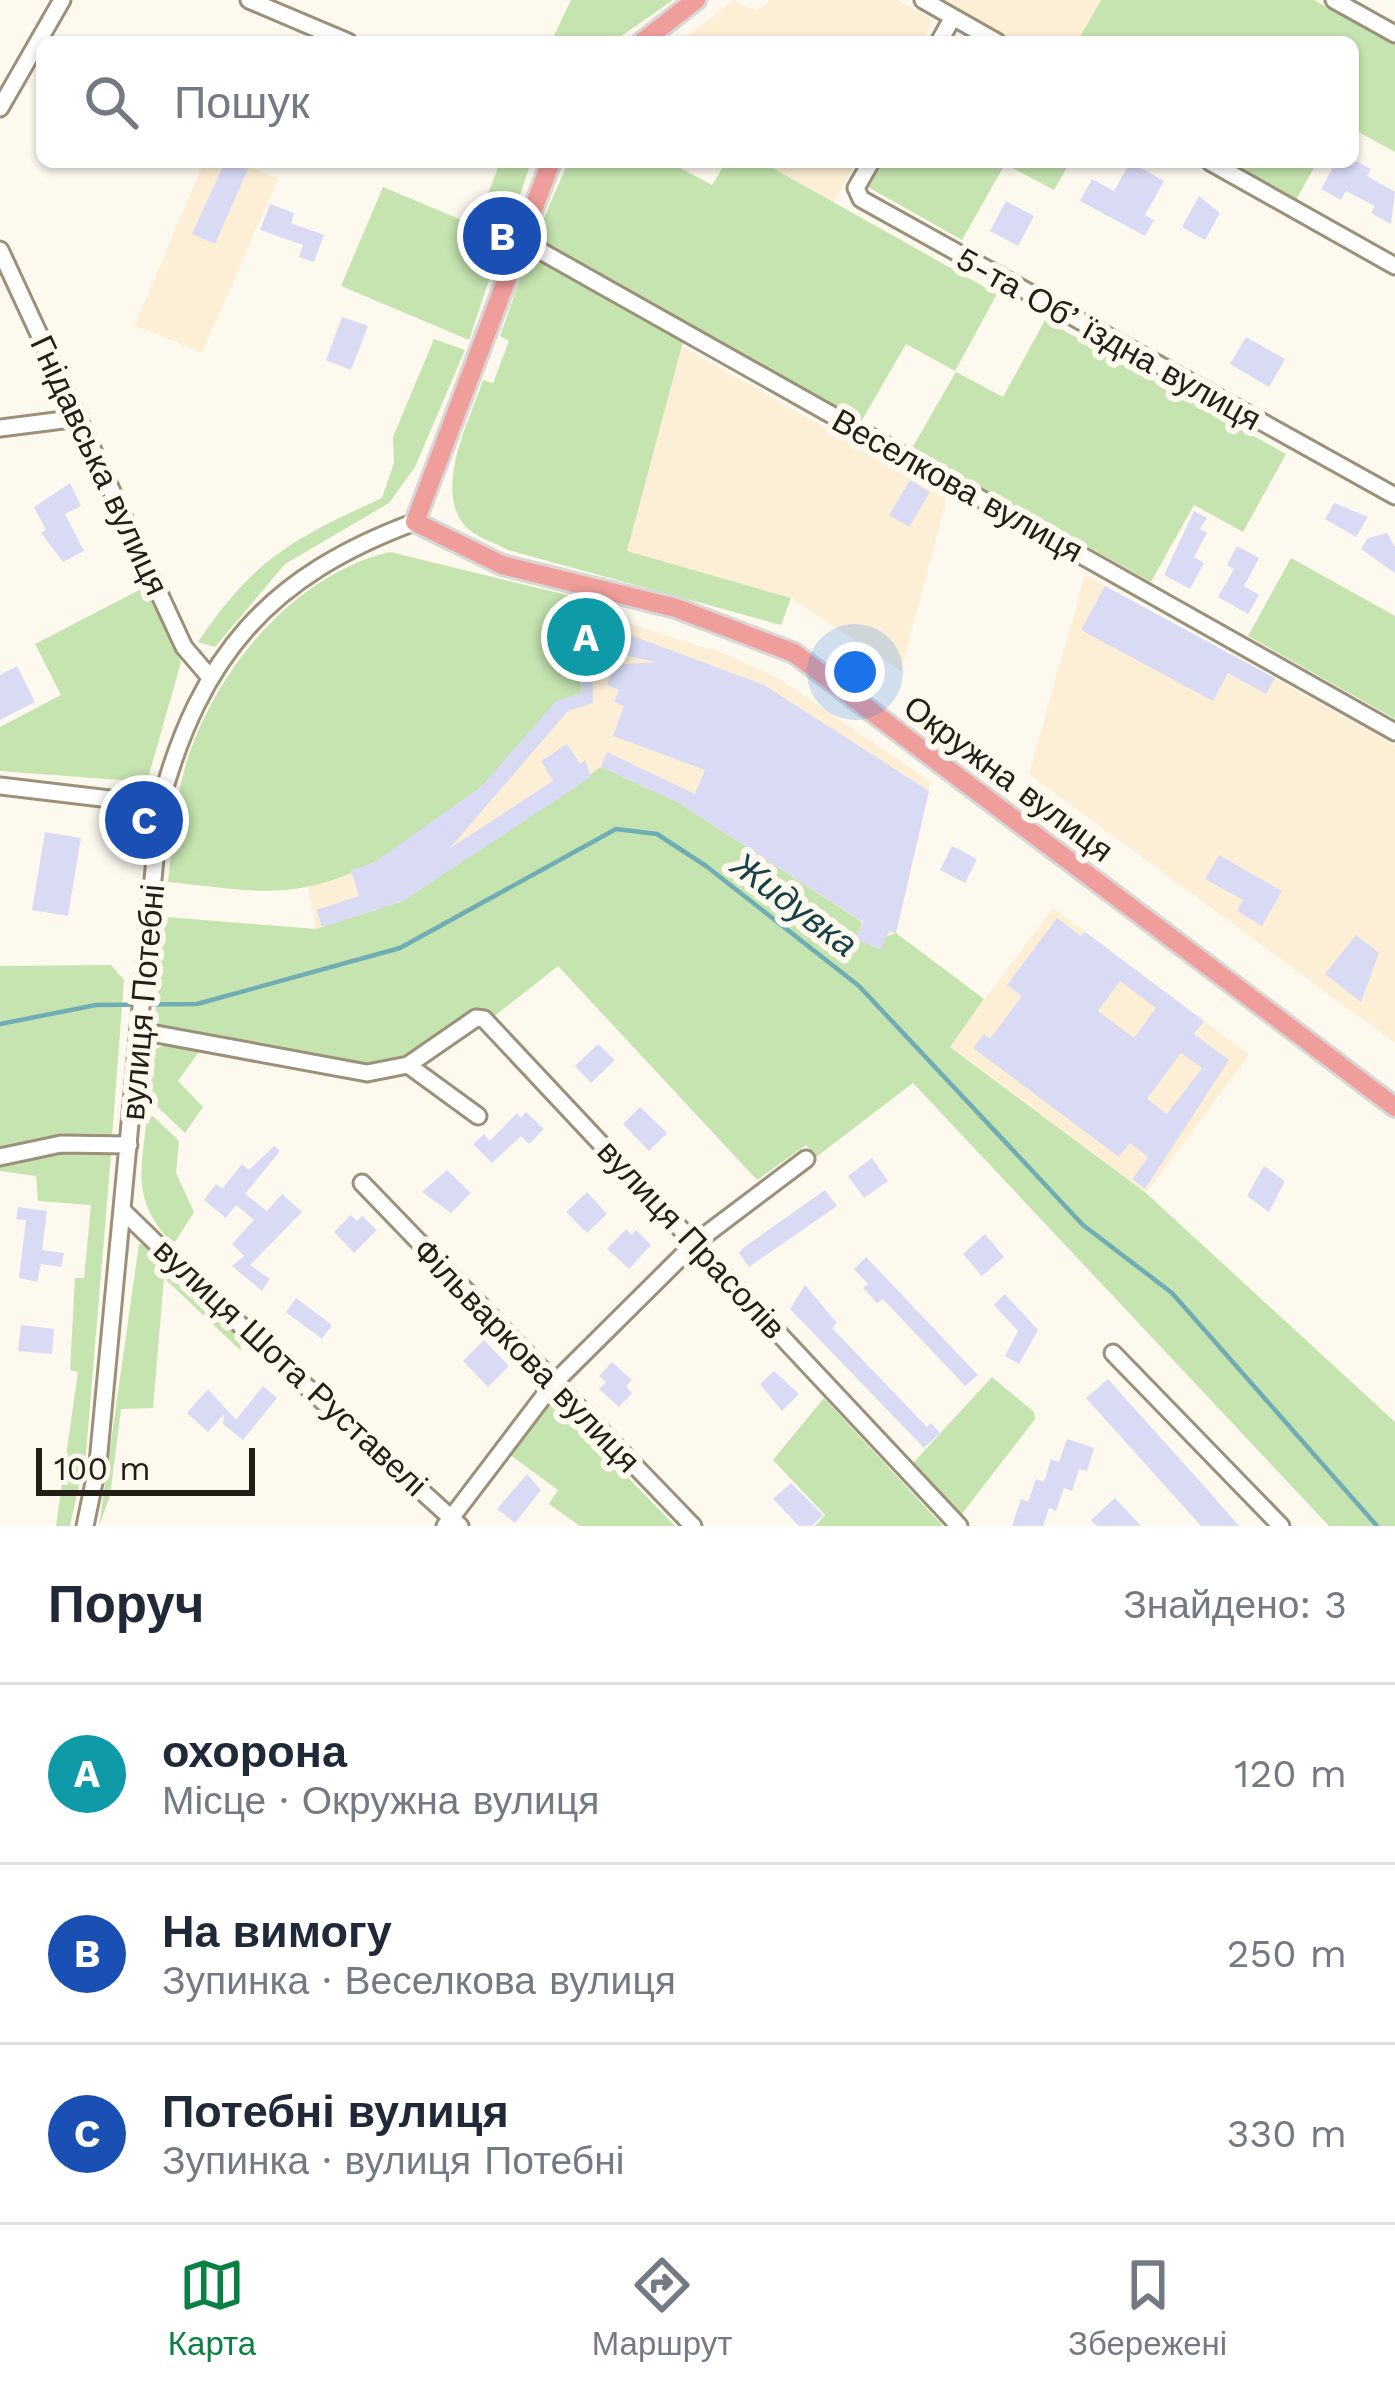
<!DOCTYPE html>
<html lang="uk">
<head>
<meta charset="utf-8">
<style>
	:root { --surface:#fff; --page:#f6f6f7; --text:#1f2937; --muted:#747a83; --line:#e0e1e3; --accent:#0b8043 }
	body { margin:0; font-family:"Work Sans",sans-serif; background:var(--page); color:var(--text) }
	.scale { position:absolute; left:36px; bottom:30px; width:219px; box-sizing:border-box; padding-left:12px; border:6px solid #241f16; border-top:0; font-size:33px; line-height:42px; white-space:nowrap; color:#241f16; -webkit-text-stroke:9px #fef9ef; paint-order:stroke }
	.you { position:absolute; left:855px; top:672px; width:42px; height:42px; margin:-30px; border:9px solid #fff; border-radius:50%; background:#1a73e8; box-shadow:0 0 0 18px #1a73e833 }
	.badge { display:grid; place-items:center; width:78px; height:78px; border-radius:50%; background:var(--accent); color:#fff; font-size:39px; font-weight:700 }
	.pin { position:absolute; translate:-50% -50%; border:6px solid #fff; box-shadow:0 3px 12px #0006 }
	.list { margin:0; padding:0; list-style:none }
	h2 { display:flex; justify-content:space-between; align-items:center; height:156px; margin:0; padding:0 48px; font-size:51px }
	h2 small { font-size:39px; font-weight:400; color:var(--muted) }
	.list li { display:grid; grid-template-columns:78px 1fr auto; gap:36px; align-items:center; box-sizing:border-box; height:180px; padding:0 48px; border-top:3px solid var(--line) }
	.list b { display:block; font-size:45px; white-space:nowrap }
	.list p { margin:0; font-size:39px; white-space:nowrap; color:var(--muted) }
	.list em { font-size:39px; font-style:normal; color:var(--muted) }
	.icon { flex:none; width:66px; height:66px; fill:none; stroke:currentColor; stroke-width:2; stroke-linecap:round; stroke-linejoin:round }
	.map { position:relative; flex:none; width:1395px; height:1526px; overflow:hidden }
	.search { position:absolute; background:var(--surface); box-shadow:0 3px 9px #0004; left:36px; right:36px; top:36px; height:132px; display:flex; align-items:center; gap:30px; box-sizing:border-box; padding:0 42px; border-radius:18px; color:var(--muted); font-size:45px }
	.sheet { height:696px; background:var(--surface) }
	nav { display:flex; justify-content:space-around; align-items:center; box-sizing:border-box; height:168px; border-top:3px solid var(--line); background:var(--surface); font-size:33px; color:var(--muted) }
	nav a { display:grid; justify-items:center; gap:6px }
	nav .on { color:var(--accent) }
	.map>svg:first-child { display:block }
</style>
</head>
<body>
<div class="map">
<svg width="1395" height="1526" viewBox="0 0 1395 1526">
	<rect width="100%" height="100%" fill="#fef9ef"/>
	<path fill="#fdefd6" d="M734,0L755,11L772,0H898L934,20L922,42H679Z
		M941,0H1101L1077,42H1016Z
		M204,162H238L278,179L202,353L135,325Z
		M762,162H856L834,202Z
		M681,346L947,497L901,671L791,598L627,551Z
		M1085,575L1395,745V1043L1029,774Z
		M586,610L725,654L778,678L931,782L896,933L886,937L881,950L856,939L862,921L594,774L403,901L316,929L308,887L375,862L580,667L577,644Z
		M1053,908L1249,1055L1146,1193L950,1046Z"/>
	<path fill="#c5e4af" d="M571,0H673L613,42H551Z
		M1101,0H1314L1395,44V152L1353,129V42H1077Z
		M500,162H531L514,213L505,210L488,254L496,259L469,340L341,286L383,187L476,226Z
		M568,162H669L712,185L726,162H762L997,294L955,371L906,344L862,420L534,241Z
		M880,162H1070L1054,190L1005,164L962,240L866,186Z
		M1229,162H1317L1296,200Z
		M529,253L684,338L627,551L791,598L781,625L508,550C496,543 475,537 466,527C432,490 470,420 483,380L493,383L509,341L500,336Z
		M1045,320L1286,454L1243,532L1194,505L1151,582L912,448L956,372L1003,397Z
		M434,339L465,350L415,467L389,503L285,564L215,647L198,642C255,558 291,540 382,498L394,463L393,437Z
		M390,552L600,603L603,614L586,610L577,644L581,693C507,763 409,867 306,887C262,896 213,886 168,882C173,840 175,795 189,754C220,665 296,574 390,552Z
		M1291,558L1395,616V719L1248,636Z
		M145,587L181,662L147,782L0,771V727L61,695L35,644Z
		M601,767L679,803L862,922L856,939L881,949L886,937L896,933L984,999L950,1047L1146,1193L1395,1422V1526H1329L913,1083L816,1157L806,1145L757,1180L558,966L492,1018L478,1011L412,1053L363,1065L154,1025L165,917L316,929L403,901Z
		M111,965L124,980L112,1137L61,1138L0,1150V966Z
		M168,1043L201,1049L178,1081L203,1107L185,1133L148,1098L154,1050Z
		M153,1116L179,1141L176,1173L194,1212L173,1245C131,1198 141,1175 147,1117Z
		M63,1151L111,1155L86,1453L70,1526H56L78,1372L70,1370L75,1278H84L91,1205L38,1201L36,1176L0,1171V1164Z
		M139,1244L147,1245L239,1332L241,1351L164,1278L153,1408L121,1409L110,1496L99,1526Z
		M992,1377L1034,1412L1035,1419L961,1515L913,1463Z
		M824,1398L943,1526H815L825,1515L773,1460Z
		M553,1400L675,1526H580L549,1504L558,1490L509,1454Z"/>
	<g fill="none" stroke-linecap="round" stroke-linejoin="round">
		<path stroke="#6facb4" stroke-width="4.5" d="M0,1024L96,1005L197,1004L400,948L616,829L657,834L706,866L859,986L1083,1225L1172,1293L1377,1526"/>
	</g>
	<path fill="#d9dbf5" fill-rule="evenodd" d="M225,162L248,169L215,244L192,234Z
		M1130,162L1164,181L1145,215L1154,220L1145,236L1080,201L1092,179L1114,191Z
		M1336,162H1358L1371,169L1367,176L1395,192L1391,224L1371,213L1375,206L1346,191L1341,200L1321,189Z
		M1199,196L1220,213L1205,240L1182,227Z
		M1006,201L1034,216L1018,246L990,231Z
		M270,204L294,213L291,223L324,235L314,262L299,257L303,245L260,230Z
		M342,317L368,326L351,370L326,360Z
		M1246,337L1285,359L1269,387L1230,364Z
		M910,480L930,492L909,527L889,515Z
		M70,483L81,506L65,514L84,551L63,562L41,533L46,530L34,507Z
		M1334,503L1368,517L1356,537L1325,519Z
		M1194,511L1207,518L1200,529L1207,533L1194,557L1204,563L1190,589L1164,575Z
		M1387,533L1395,547V573L1361,549L1368,538Z
		M1237,546L1259,558L1244,586L1259,595L1248,614L1218,597L1234,569L1227,565Z
		M1105,586L1275,678L1266,694L1228,673L1213,701L1081,630Z
		M622,632L764,685L929,791L896,933L889,931L881,950L856,939L863,922L679,803L601,767L607,752L695,794L705,770L613,736L624,706L614,702L619,690L607,685L614,665L656,662L614,653Z
		M17,666L35,702L0,720V675Z
		M592,666L593,703L568,711L450,848L553,781L541,761L567,744L580,764L585,760L591,777L403,901L322,927L316,910L359,896L351,870L375,862L482,786L556,701L581,693L580,667Z
		M45,832L81,838L68,916L32,910Z
		M952,846L977,859L965,883L940,870Z
		M1219,855L1282,891L1262,926L1237,911L1243,900L1205,879Z
		M1057,918L1081,936L1085,932L1204,1021L1194,1034L1229,1060L1145,1189L1132,1179L1148,1157L1130,1143L1119,1157L973,1048L984,1034L990,1039L1022,996L1007,985ZM1120,981L1156,1008L1134,1038L1098,1011ZM1181,1053L1202,1068L1167,1114L1147,1099Z
		M1356,935L1379,953L1361,1002L1325,974Z
		M598,1044L615,1060L591,1083L575,1066Z
		M640,1107L667,1133L649,1151L623,1124Z
		M526,1112L544,1129L529,1144L521,1136L492,1163L473,1144L484,1134L490,1141L517,1113L521,1118Z
		M274,1146L280,1151L245,1194L267,1211L282,1194L302,1212L250,1265L270,1279L262,1291L232,1266L244,1256L232,1244L254,1220L236,1205L226,1218L204,1200L216,1184L222,1189L242,1164L249,1170Z
		M872,1158L888,1181L864,1198L848,1176Z
		M1264,1166L1285,1181L1269,1212L1247,1196Z
		M447,1170L471,1193L451,1213L422,1192Z
		M825,1190L837,1206L749,1267L739,1253L743,1248Z
		M587,1192L607,1214L587,1233L566,1212Z
		M18,1207L47,1211L42,1250L64,1253L61,1267L41,1264L37,1282L19,1278L26,1220L16,1219Z
		M351,1215L357,1221L362,1216L377,1230L354,1253L334,1232Z
		M626,1229L632,1235L636,1230L651,1245L629,1269L607,1249Z
		M985,1234L1004,1257L982,1276L963,1254Z
		M866,1257L978,1375L965,1386L883,1299L877,1303L863,1288L868,1284L854,1269Z
		M805,1285L837,1323L832,1328L927,1427L931,1423L940,1433L924,1448L790,1309Z
		M1005,1294L1038,1330L1019,1364L1005,1356L1018,1331L994,1305Z
		M296,1298L332,1325L322,1339L286,1312Z
		M21,1325L54,1329L52,1354L18,1351Z
		M484,1340L509,1366L488,1387L463,1361Z
		M612,1362L632,1380L626,1386L632,1393L619,1407L599,1389L606,1382L599,1376Z
		M774,1371L799,1394L782,1411L760,1384Z
		M1108,1379L1212,1495L1239,1526H1201L1086,1398Z
		M263,1386L277,1398L243,1440L223,1424L224,1414L208,1432L187,1413L208,1389L236,1420Z
		M1067,1439L1094,1448L1087,1471L1079,1469L1072,1491L1064,1488L1056,1511L1049,1508L1043,1526H1012L1021,1499L1028,1502L1036,1479L1044,1482L1051,1459L1059,1462Z
		M527,1474L541,1490L515,1523L497,1509Z
		M791,1483L823,1515L812,1526H799L773,1499Z
		M1115,1498L1141,1526H1097L1091,1520Z"/>
	<g fill="none" stroke-linecap="round" stroke-linejoin="round">
		<defs>
			<path id="minor" d="M249,0L348,42
				M923,0L997,42
				M1334,0L1395,34
				M939,42L953,17
				M0,108L62,0
				M871,162L856,188L861,199L1395,496
				M1210,162L1395,266
				M521,240L1395,732
				M0,250L184,647L208,675
				M0,428L79,418
				M0,786L160,805
				M140,1031L367,1073L408,1065L476,1018L484,1019L959,1526
				M408,1065L478,1116
				M0,1157L61,1144L129,1145
				M362,1183L693,1526
				M122,1210L265,1349L460,1526
				M1113,1353L1281,1526
				M85,1526L98,1463L160,805C200,655 269,576 415,522
				M445,1526L553,1384L696,1242L806,1159"/>
			<path id="major" d="M642,42L696,0
				M551,162L415,522L502,565L676,608L794,653L1395,1107"/>
		</defs>
		<use href="#minor" stroke="#9c9079" stroke-width="21"/>
		<use href="#major" stroke="#d8d7d5" stroke-width="24"/>
		<use href="#minor" stroke="#fff" stroke-width="15"/>
		<use href="#major" stroke="#f09e9c" stroke-width="18"/>
	</g>
	<g text-anchor="middle" stroke-width="12" stroke-linejoin="round" paint-order="stroke">
		<g font-size="33" fill="#241f16" stroke="#fef9ef">
			<text transform="translate(1109 338) rotate(29)" y="12">5-та Обʼїздна вулиця</text>
			<text transform="translate(100 465) rotate(65)" y="12">Гнідавська вулиця</text>
			<text transform="translate(958 485) rotate(29)" y="12">Веселкова вулиця</text>
			<text transform="translate(1009 778) rotate(37)" y="12">Окружна вулиця</text>
			<text transform="translate(142 1002) rotate(-85)" y="12">вулиця Потебні</text>
			<text transform="translate(692 1239) rotate(47)" y="12">вулиця Прасолів</text>
			<text transform="translate(527 1355) rotate(46)" y="12">Фільваркова вулиця</text>
			<text transform="translate(291 1367) rotate(43)" y="12">вулиця Шота Руставелі</text>
		</g>
		<g font-size="36" font-style="italic" fill="#174047" stroke="#fef9ef">
			<text transform="translate(795 904) rotate(37)" y="13">Жидувка</text>
		</g>
	</g>
</svg>
<div class="scale">100 m</div>
<div class="you"></div>
<div class="pin badge" style="left:586px;top:637px;background:#0f9aa8">A</div>
<div class="pin badge" style="left:502px;top:236px;background:#1a4fb4">B</div>
<div class="pin badge" style="left:144px;top:820px;background:#1a4fb4">C</div>
<div class="search"><svg class="icon" aria-label="search" viewBox="0 0 24 24"><circle cx="10" cy="10" r="6"/><path d="M15 15l6 6"/></svg>Пошук</div>
</div>
<section class="sheet">
<h2>Поруч<small>Знайдено: 3</small></h2>
<ul class="list">
<li><span class="badge" style="background:#0f9aa8">A</span><div><b>охорона</b><p>Місце · Окружна вулиця</p></div><em>120 m</em></li>
<li><span class="badge" style="background:#1a4fb4">B</span><div><b>На вимогу</b><p>Зупинка · Веселкова вулиця</p></div><em>250 m</em></li>
<li><span class="badge" style="background:#1a4fb4">C</span><div><b>Потебні вулиця</b><p>Зупинка · вулиця Потебні</p></div><em>330 m</em></li>
</ul>
</section>
<nav>
<a class="on"><svg class="icon" aria-label="map" viewBox="0 0 24 24"><path d="M3 6l6-2 6 2 6-2v14l-6 2-6-2-6 2zM9 4v14M15 6v14"/></svg>Карта</a>
<a><svg class="icon" aria-label="directions" viewBox="0 0 24 24"><path d="M12 3l9 9-9 9-9-9zM9 14v-3h6M13 9l2 2-2 2"/></svg>Маршрут</a>
<a><svg class="icon" aria-label="saved" viewBox="0 0 24 24"><path d="M7 4h10v16l-5-4-5 4z"/></svg>Збережені</a>
</nav>
</body>
</html>
